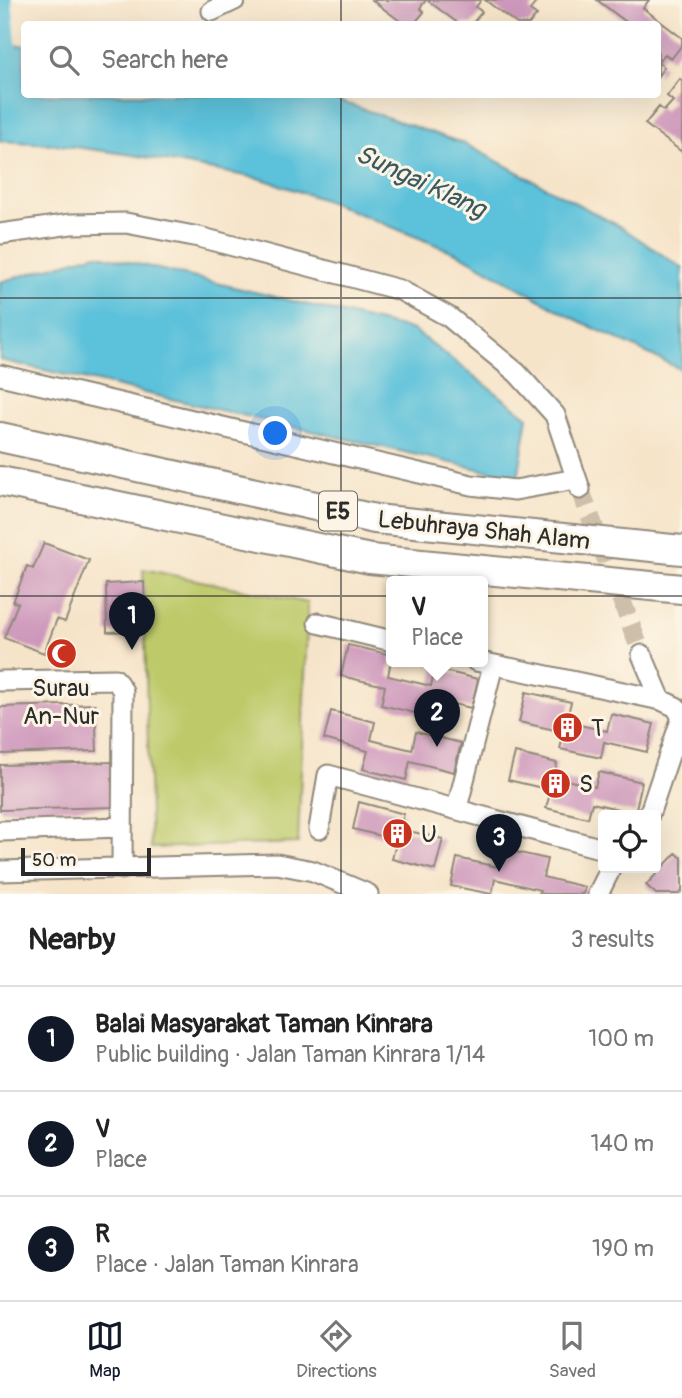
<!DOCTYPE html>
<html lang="en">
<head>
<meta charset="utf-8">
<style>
	:root { --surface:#fff; --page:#f2f2f2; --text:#222; --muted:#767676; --line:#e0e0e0; --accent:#111827 }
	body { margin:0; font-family:Pangolin,sans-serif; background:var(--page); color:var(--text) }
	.controls { position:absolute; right:21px; bottom:21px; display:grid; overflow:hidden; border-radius:7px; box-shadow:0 7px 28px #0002 }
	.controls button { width:63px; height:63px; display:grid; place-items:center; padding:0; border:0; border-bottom:2px solid var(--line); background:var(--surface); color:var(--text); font:35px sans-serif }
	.scale { position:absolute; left:21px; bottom:18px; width:130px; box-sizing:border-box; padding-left:7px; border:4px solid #2b2b2b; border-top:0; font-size:19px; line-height:24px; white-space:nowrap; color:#2b2b2b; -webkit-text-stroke:5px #fcf5e5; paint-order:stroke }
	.you { position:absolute; left:276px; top:434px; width:24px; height:24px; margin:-18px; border:5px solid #fff; border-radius:50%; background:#1a73e8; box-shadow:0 0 0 10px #1a73e833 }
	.badge { display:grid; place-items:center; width:46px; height:46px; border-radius:50%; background:var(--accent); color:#fff; font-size:23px; font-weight:700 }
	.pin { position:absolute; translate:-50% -58px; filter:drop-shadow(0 2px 4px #0008) }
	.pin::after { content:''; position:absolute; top:37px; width:24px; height:21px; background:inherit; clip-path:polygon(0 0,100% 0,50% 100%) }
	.popup { position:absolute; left:386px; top:576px; width:102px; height:91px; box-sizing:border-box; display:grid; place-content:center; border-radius:7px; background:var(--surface); filter:drop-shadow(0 2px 5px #0005); font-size:23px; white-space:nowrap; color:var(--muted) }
	.popup b { font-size:26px; color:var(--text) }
	.popup::after { content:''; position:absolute; left:50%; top:100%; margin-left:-14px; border:14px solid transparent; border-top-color:var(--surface) }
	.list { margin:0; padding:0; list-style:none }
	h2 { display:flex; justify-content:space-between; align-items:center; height:91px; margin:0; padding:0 28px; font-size:30px }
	h2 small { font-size:23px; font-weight:400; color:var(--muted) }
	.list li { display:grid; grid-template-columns:46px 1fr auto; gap:21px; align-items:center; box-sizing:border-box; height:105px; padding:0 28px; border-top:2px solid var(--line) }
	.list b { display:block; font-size:26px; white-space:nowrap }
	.list p { margin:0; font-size:23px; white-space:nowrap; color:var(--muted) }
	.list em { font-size:23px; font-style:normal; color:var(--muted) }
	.icon { flex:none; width:38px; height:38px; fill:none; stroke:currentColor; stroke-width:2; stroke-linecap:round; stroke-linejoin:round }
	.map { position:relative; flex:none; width:682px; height:894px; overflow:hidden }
	.search { position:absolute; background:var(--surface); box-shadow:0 7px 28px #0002; left:21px; right:21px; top:21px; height:77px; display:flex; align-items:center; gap:18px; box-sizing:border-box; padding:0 24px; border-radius:7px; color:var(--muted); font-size:26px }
	.sheet { height:406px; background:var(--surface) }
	nav { display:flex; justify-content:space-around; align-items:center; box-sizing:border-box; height:98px; border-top:2px solid var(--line); background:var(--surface); font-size:19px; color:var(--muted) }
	nav a { display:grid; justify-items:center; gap:4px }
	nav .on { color:var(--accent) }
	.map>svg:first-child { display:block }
</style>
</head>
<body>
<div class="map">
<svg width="682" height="894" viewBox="0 0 682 894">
	<rect width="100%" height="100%" fill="#fcf5e5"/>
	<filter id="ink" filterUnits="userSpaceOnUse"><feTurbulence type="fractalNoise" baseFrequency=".0143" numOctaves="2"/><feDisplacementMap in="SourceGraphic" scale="14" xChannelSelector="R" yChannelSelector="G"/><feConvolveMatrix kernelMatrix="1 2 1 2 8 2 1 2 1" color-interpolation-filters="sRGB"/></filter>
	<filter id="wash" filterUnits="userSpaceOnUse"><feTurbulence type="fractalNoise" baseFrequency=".00686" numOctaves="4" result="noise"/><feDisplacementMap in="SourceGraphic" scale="28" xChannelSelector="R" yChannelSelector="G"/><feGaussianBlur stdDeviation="1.57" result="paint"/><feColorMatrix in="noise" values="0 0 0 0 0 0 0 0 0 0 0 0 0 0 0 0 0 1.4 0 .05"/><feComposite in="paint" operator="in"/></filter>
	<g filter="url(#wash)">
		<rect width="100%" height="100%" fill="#f6e4c9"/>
		<path fill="#beca6b" stroke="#747a4b" stroke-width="2" d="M143,569L308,603L298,843L151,848Z"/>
		<path fill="#5cc1da" stroke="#447682" stroke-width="2" d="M24,45V94L322,95L465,144L621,227L682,268V370L571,317L461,255L330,202L262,179L133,155L53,144L0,141V47Z
			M96,254L413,330L528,417L518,478L0,360V282Z"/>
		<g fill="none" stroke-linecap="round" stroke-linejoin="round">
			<path stroke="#5cc1da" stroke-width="18" d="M3,0L10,70"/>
		</g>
		<g id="blocks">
			<path fill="#ce98bc" d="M372,0H426L420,8L424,12L414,24H404Z
				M427,0H481L476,7L482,12L472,24H459Z
				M485,0H538L530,10L537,15L529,24H517Z
				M597,0H649L643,8L682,38V45L671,59L665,54L658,62L664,67L658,76V24H629Z
				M680,79L682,81V152L645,124L659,107L664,111L673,101L667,96Z
				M44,543L89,560L65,622L57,619L44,653L4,638L18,603L13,602L27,566L33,569Z
				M144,582L146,631L107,632L106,584Z
				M348,645L392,655L388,676L431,686L435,669L478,679L471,708L428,698L424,715L381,705L385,686L341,676Z
				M526,692L571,702L566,722L607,731L611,714L654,724L647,752L604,742L601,758L560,749L564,732L519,722Z
				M95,704L97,751L0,754V707Z
				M331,711L375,722L371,740L412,750L416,732L461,743L454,772L410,761L406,780L363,769L368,751L324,739Z
				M515,753L557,763L554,777L595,787L599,772L642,782L635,813L592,803L588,818L546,808L551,790L508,780Z
				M114,762L116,807L0,810V765Z
				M359,802L404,814L400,829L443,839L435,870L392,859L397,840L353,829Z
				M502,849L547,859L543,877L585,887L583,894H539L540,890L495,879L492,894L451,886L457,858L498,867Z
				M676,853L682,858V891L679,894H656L646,885Z"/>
		</g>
	</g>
	<g filter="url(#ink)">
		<use href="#blocks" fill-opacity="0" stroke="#90887a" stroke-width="2"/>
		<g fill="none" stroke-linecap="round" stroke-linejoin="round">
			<path stroke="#cdbfa9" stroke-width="19" stroke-dasharray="19 10" stroke-linecap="butt" d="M580,489L642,655"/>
			<defs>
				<path id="minor" d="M212,11L235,0
					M0,234L71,224L126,223L199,237L400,290L449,317L517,373L555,415L580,489
					M0,375L471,485L515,490L576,479
					M318,623L392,641
					M642,655L661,700
					M476,661L661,700L676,707L682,717L649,815
					M0,681L115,679L123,691L122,869
					M457,808L493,665
					M319,829L328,775L603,849
					M0,831L122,827
					M0,871L277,864L313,871L368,894
					M598,894L611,868"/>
				<path id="highway" d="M0,437L375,519L682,550
					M0,481L370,559L682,589"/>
			</defs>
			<use href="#minor" stroke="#90887a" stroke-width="23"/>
			<use href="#highway" stroke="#90887a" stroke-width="32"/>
			<use href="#minor" stroke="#fff" stroke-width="19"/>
			<use href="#highway" stroke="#fff" stroke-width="28"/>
		</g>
	</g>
	<path fill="none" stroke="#2b2b2b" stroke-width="2" stroke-opacity="0.55" d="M341,0V24M341,94V894M0,298H682M0,596H682"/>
	<defs>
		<symbol id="mosque-disc" viewBox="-11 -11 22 22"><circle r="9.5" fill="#c8321e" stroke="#fcf5e5"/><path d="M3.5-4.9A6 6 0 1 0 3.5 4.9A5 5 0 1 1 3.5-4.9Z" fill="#fff"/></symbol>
		<symbol id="building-disc" viewBox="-11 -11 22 22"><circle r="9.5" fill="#c8321e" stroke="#fcf5e5"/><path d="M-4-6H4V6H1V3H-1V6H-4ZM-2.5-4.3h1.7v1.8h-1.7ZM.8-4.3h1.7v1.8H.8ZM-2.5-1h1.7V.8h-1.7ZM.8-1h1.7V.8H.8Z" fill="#fff"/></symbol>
	</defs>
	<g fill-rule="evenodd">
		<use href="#mosque-disc" x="44" y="636" width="35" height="35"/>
		<use href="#building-disc" x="550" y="710" width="35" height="35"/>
		<use href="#building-disc" x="538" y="766" width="35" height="35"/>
		<use href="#building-disc" x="380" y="816" width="35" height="35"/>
	</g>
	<g text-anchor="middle" stroke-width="6" stroke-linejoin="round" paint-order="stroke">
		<rect fill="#fcf5e5" stroke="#6a6863" stroke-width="2" x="319" y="491.5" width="38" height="39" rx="5"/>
		<g font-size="23" font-weight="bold" fill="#2b2b2b">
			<text x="338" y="519">E5</text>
		</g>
		<g font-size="24" fill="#2b2b2b" stroke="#fcf5e5">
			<text transform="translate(484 530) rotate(6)" y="8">Lebuhraya Shah Alam</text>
		</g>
		<g font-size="24" fill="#2b2b2b" stroke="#fcf5e5" text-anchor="start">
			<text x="61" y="696" text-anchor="middle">Surau<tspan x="61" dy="28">An-Nur</tspan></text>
			<text x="591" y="736">T</text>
			<text x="579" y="792">S</text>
			<text x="421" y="842">U</text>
		</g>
		<g font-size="26" font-style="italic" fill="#3a5860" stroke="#fcf5e5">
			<text transform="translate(421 181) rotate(25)" y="9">Sungai Klang</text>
		</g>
	</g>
</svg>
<div class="controls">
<button><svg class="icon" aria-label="locate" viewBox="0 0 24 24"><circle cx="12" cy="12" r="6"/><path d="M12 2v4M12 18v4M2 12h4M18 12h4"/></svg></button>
</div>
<div class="scale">50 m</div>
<div class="you"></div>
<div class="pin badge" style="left:132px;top:650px">1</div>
<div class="pin badge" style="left:437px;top:747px">2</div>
<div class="popup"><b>V</b>Place</div>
<div class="pin badge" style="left:499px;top:872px">3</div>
<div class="search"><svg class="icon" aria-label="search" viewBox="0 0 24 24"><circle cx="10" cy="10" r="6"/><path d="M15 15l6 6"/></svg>Search here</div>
</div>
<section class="sheet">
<h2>Nearby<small>3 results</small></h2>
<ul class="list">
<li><span class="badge">1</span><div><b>Balai Masyarakat Taman Kinrara</b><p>Public building · Jalan Taman Kinrara 1/14</p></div><em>100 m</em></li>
<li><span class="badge">2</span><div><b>V</b><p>Place</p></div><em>140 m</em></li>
<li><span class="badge">3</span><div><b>R</b><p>Place · Jalan Taman Kinrara</p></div><em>190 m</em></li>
</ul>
</section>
<nav>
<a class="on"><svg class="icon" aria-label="map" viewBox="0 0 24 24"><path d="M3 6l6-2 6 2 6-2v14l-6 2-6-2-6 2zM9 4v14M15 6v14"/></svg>Map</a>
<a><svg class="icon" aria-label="directions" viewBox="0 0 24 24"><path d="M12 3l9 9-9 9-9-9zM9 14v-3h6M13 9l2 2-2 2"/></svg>Directions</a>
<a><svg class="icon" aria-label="saved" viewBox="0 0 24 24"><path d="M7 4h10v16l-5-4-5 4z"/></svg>Saved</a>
</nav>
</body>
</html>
